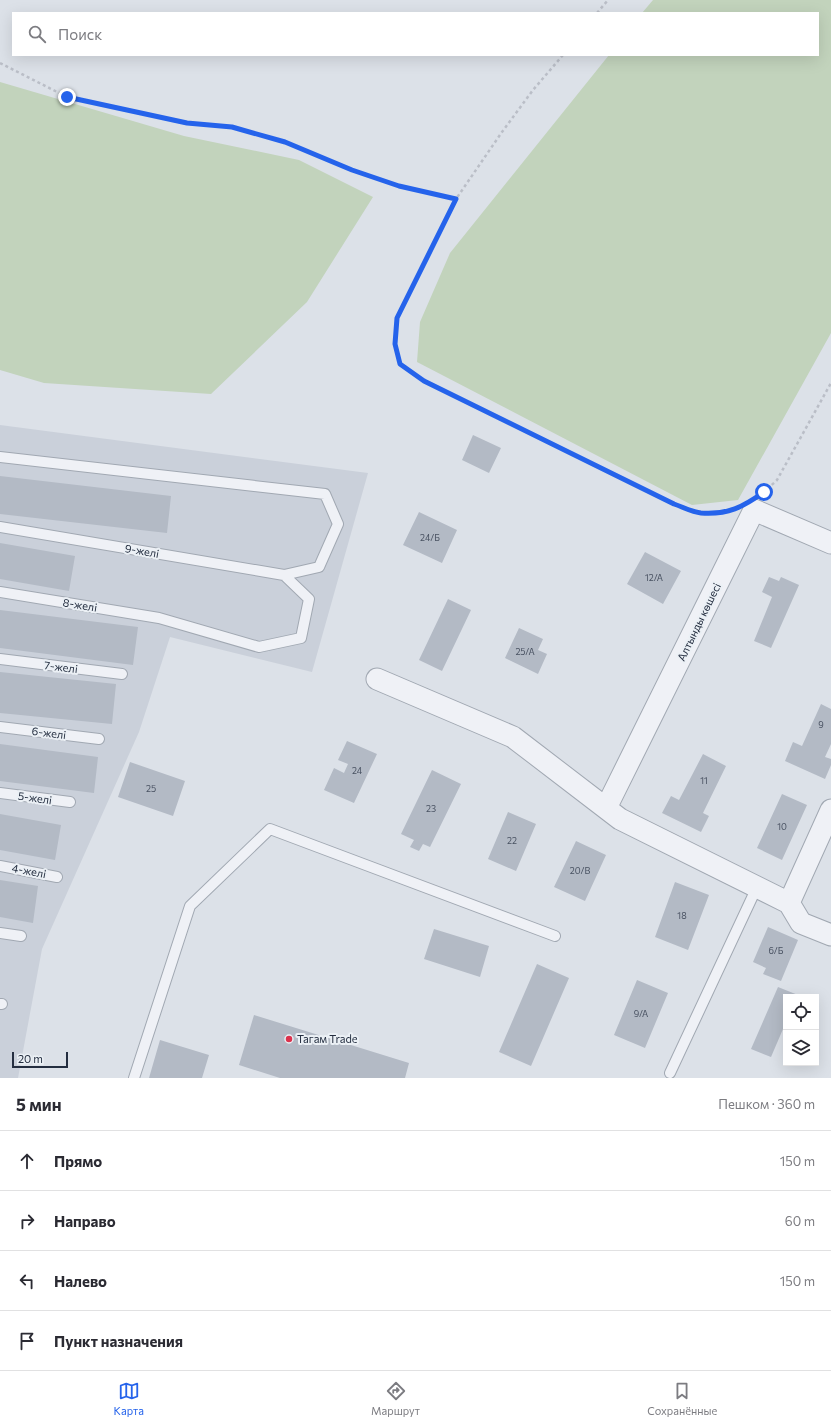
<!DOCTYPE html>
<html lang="ru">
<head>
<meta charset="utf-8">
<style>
	:root { --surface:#fff; --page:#f2f2f3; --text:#2b2b33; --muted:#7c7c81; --line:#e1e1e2; --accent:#2563eb }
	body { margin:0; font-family:Commissioner,sans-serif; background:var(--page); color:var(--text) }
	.controls { position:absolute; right:12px; bottom:12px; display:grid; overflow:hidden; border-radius:0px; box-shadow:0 4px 16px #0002 }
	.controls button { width:36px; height:36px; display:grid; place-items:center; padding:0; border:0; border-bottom:1px solid var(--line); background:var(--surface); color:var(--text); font:20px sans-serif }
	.scale { position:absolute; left:12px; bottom:10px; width:56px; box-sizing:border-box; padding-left:4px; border:2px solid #242e40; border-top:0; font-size:11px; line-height:14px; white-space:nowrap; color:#242e40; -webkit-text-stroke:3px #ebf0f5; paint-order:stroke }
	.stop { position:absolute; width:12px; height:12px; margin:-9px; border:3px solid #2563eb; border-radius:50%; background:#fff }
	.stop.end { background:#2563eb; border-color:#fff; box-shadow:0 1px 4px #0008 }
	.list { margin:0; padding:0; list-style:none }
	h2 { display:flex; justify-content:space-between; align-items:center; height:52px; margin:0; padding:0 16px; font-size:17px }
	h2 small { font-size:13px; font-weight:400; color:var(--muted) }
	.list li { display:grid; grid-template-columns:26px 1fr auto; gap:12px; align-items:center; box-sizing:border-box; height:60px; padding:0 16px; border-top:1px solid var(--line) }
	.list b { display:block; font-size:15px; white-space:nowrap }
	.list em { font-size:13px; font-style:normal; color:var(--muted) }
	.icon { flex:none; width:22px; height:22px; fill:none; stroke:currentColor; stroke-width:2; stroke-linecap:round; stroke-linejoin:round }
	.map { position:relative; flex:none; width:831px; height:1078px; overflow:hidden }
	.search { position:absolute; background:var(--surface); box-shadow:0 4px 16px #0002; left:12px; right:12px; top:12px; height:44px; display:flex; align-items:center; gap:10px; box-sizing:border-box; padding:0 14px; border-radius:0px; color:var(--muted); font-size:15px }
	.sheet { height:292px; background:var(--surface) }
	nav { display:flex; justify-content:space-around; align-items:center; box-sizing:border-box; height:56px; border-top:1px solid var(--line); background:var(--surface); font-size:11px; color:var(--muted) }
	nav a { display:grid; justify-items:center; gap:2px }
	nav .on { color:var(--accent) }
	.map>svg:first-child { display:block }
</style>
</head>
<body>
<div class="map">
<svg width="831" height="1078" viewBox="0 0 831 1078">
	<rect width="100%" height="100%" fill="#dce1e8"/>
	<path fill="#cad0da" d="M0,425L368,473L312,672L170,637L139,732L42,949L18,1078H0Z"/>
	<path fill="#c2d3bc" d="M653,0H831V333L738,500L692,505L417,362L420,322L450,253L609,55H818V13H642Z
		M0,82L184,136L299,160L373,197L307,302L211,394L44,383L0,370Z"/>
	<path fill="#b3bac5" d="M473,435L501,448L489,473L462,460Z
		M0,476L171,496L167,533L0,514Z
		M419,512L457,530L442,563L403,545Z
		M0,543L75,556L69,591L0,579Z
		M645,552L681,571L663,604L627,584Z
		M769,577L779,581L781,577L799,585L771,648L754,641L772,597L762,592Z
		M448,599L471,610L442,671L419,660Z
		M0,610L138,627L133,665L0,648Z
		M519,628L543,639L538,650L547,654L538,674L505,658Z
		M0,672L116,684L112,724L0,713Z
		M821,704L831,709V744L825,757L831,759V765L825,779L785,761L793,742L802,746Z
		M347,741L377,754L354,803L324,790L334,768L344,773L348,764L338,760Z
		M0,744L98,757L94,793L0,781Z
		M703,754L726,766L703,813L709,816L701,832L662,813L671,796L679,800Z
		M130,762L185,781L173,816L118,797Z
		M432,770L461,784L430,847L423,844L419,851L410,847L414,840L401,834Z
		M782,794L807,805L782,860L757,848Z
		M508,812L536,824L516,871L488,859Z
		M0,814L61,825L55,860L0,850Z
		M576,841L606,855L585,901L554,887Z
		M0,880L38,886L33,923L0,917Z
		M675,882L709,895L688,950L655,937Z
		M768,927L798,940L781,981L763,974L766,968L753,962Z
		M434,929L489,946L480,977L424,959Z
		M537,964L569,978L531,1066L499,1052Z
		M637,980L668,993L645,1048L614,1035Z
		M778,987L798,995L797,997H786V1022L771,1057L751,1049Z
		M254,1015L409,1063L405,1078H280L239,1065Z
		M160,1040L209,1055L202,1078H149Z"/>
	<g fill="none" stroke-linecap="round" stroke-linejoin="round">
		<defs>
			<path id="service" d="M0,457L325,494L338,524L319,567L284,575L0,527
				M0,592L159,618L259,647L301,638L309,599L284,575
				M0,659L122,674
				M0,727L99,739
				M0,793L70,802
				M0,866L57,877
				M0,933L21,936
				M0,1004H2
				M670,1073L757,887
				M134,1078L190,906L270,829L555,936"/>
			<path id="minor" d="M377,679L513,737L620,819L789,903L801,923L831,935
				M606,808L754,510L831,543
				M789,903L831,810"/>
		</defs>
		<use href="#service" stroke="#a1a8b2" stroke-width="12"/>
		<use href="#minor" stroke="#a1a8b2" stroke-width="23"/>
		<path stroke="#babec7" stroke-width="2.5" stroke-dasharray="3 3" stroke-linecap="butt" d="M597,13L608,0
			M563,55L533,90L502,132L456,199L397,318L395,344L400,364L424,381L674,504C696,511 710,517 733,509
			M0,63L67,97L187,123L232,127L285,142L352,170L399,186L456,199
			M763,493L777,480L831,383"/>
		<use href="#service" stroke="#eff1f6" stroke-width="10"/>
		<use href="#minor" stroke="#eff1f6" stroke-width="21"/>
	</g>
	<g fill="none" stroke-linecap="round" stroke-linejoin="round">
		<path stroke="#2563eb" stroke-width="5" d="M67,97L187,123L232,127L285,142L352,170L399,186L456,199L397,318L395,344L400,364L424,381L674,504C683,507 692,512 701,513C728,515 743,507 764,492"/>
	</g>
	<circle fill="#dc324d" stroke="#ebf0f5" stroke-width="1.5" cx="289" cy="1039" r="4"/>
	<g text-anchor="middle" stroke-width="4" stroke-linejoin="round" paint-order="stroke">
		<g font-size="9" fill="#485161">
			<text x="430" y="541">24/Б</text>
			<text x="654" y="581">12/А</text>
			<text x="525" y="655">25/А</text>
			<text x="821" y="728">9</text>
			<text x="357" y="774">24</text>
			<text x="704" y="784">11</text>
			<text x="151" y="792">25</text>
			<text x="431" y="812">23</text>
			<text x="782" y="830">10</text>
			<text x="512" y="844">22</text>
			<text x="580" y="874">20/В</text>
			<text x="682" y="919">18</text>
			<text x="776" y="954">6/Б</text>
			<text x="641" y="1017">9/А</text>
		</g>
		<g font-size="11" fill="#242e40" stroke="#ebf0f5">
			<text transform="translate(142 551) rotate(10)" y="4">9-желі</text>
			<text transform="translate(80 605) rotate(9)" y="4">8-желі</text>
			<text transform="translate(699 622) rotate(-64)" y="4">Алтынды көшесі</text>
			<text transform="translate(61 667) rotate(7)" y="4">7-желі</text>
			<text transform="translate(49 733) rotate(7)" y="4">6-желі</text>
			<text transform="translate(35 798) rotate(8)" y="4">5-желі</text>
			<text transform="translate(29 871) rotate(11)" y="4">4-желі</text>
		</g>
		<g font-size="11" fill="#242e40" stroke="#ebf0f5" text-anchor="start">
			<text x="297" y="1043">Тагам Trade</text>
		</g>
	</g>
</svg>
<div class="controls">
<button><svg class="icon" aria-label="locate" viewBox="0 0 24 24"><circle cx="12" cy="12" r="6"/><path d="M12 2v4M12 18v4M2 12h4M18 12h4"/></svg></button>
<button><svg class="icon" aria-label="layers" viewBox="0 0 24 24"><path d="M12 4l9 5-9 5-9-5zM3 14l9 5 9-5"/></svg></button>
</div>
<div class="scale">20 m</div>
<div class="stop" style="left:764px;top:492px"></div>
<div class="stop end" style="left:67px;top:97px"></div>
<div class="search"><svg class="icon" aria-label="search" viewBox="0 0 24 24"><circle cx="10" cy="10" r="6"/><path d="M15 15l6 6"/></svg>Поиск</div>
</div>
<section class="sheet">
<h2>5 мин<small>Пешком · 360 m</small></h2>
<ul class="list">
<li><svg class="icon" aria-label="ahead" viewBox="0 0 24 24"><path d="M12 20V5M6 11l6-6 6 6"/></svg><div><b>Прямо</b></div><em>150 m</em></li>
<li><svg class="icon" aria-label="right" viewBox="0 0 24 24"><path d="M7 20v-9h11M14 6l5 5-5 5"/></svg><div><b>Направо</b></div><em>60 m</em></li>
<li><svg class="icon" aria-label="left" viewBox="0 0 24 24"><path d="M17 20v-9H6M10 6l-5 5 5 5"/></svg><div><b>Налево</b></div><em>150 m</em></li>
<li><svg class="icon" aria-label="arrive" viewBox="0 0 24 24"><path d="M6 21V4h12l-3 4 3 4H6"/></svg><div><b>Пункт назначения</b></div></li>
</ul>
</section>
<nav>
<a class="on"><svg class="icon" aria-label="map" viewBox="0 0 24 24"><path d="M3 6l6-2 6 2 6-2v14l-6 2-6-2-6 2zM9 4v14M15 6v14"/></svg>Карта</a>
<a><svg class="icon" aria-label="directions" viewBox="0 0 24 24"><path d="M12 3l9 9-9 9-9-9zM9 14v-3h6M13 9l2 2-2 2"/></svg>Маршрут</a>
<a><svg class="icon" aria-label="saved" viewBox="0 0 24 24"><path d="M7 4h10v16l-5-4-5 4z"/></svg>Сохранённые</a>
</nav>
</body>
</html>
